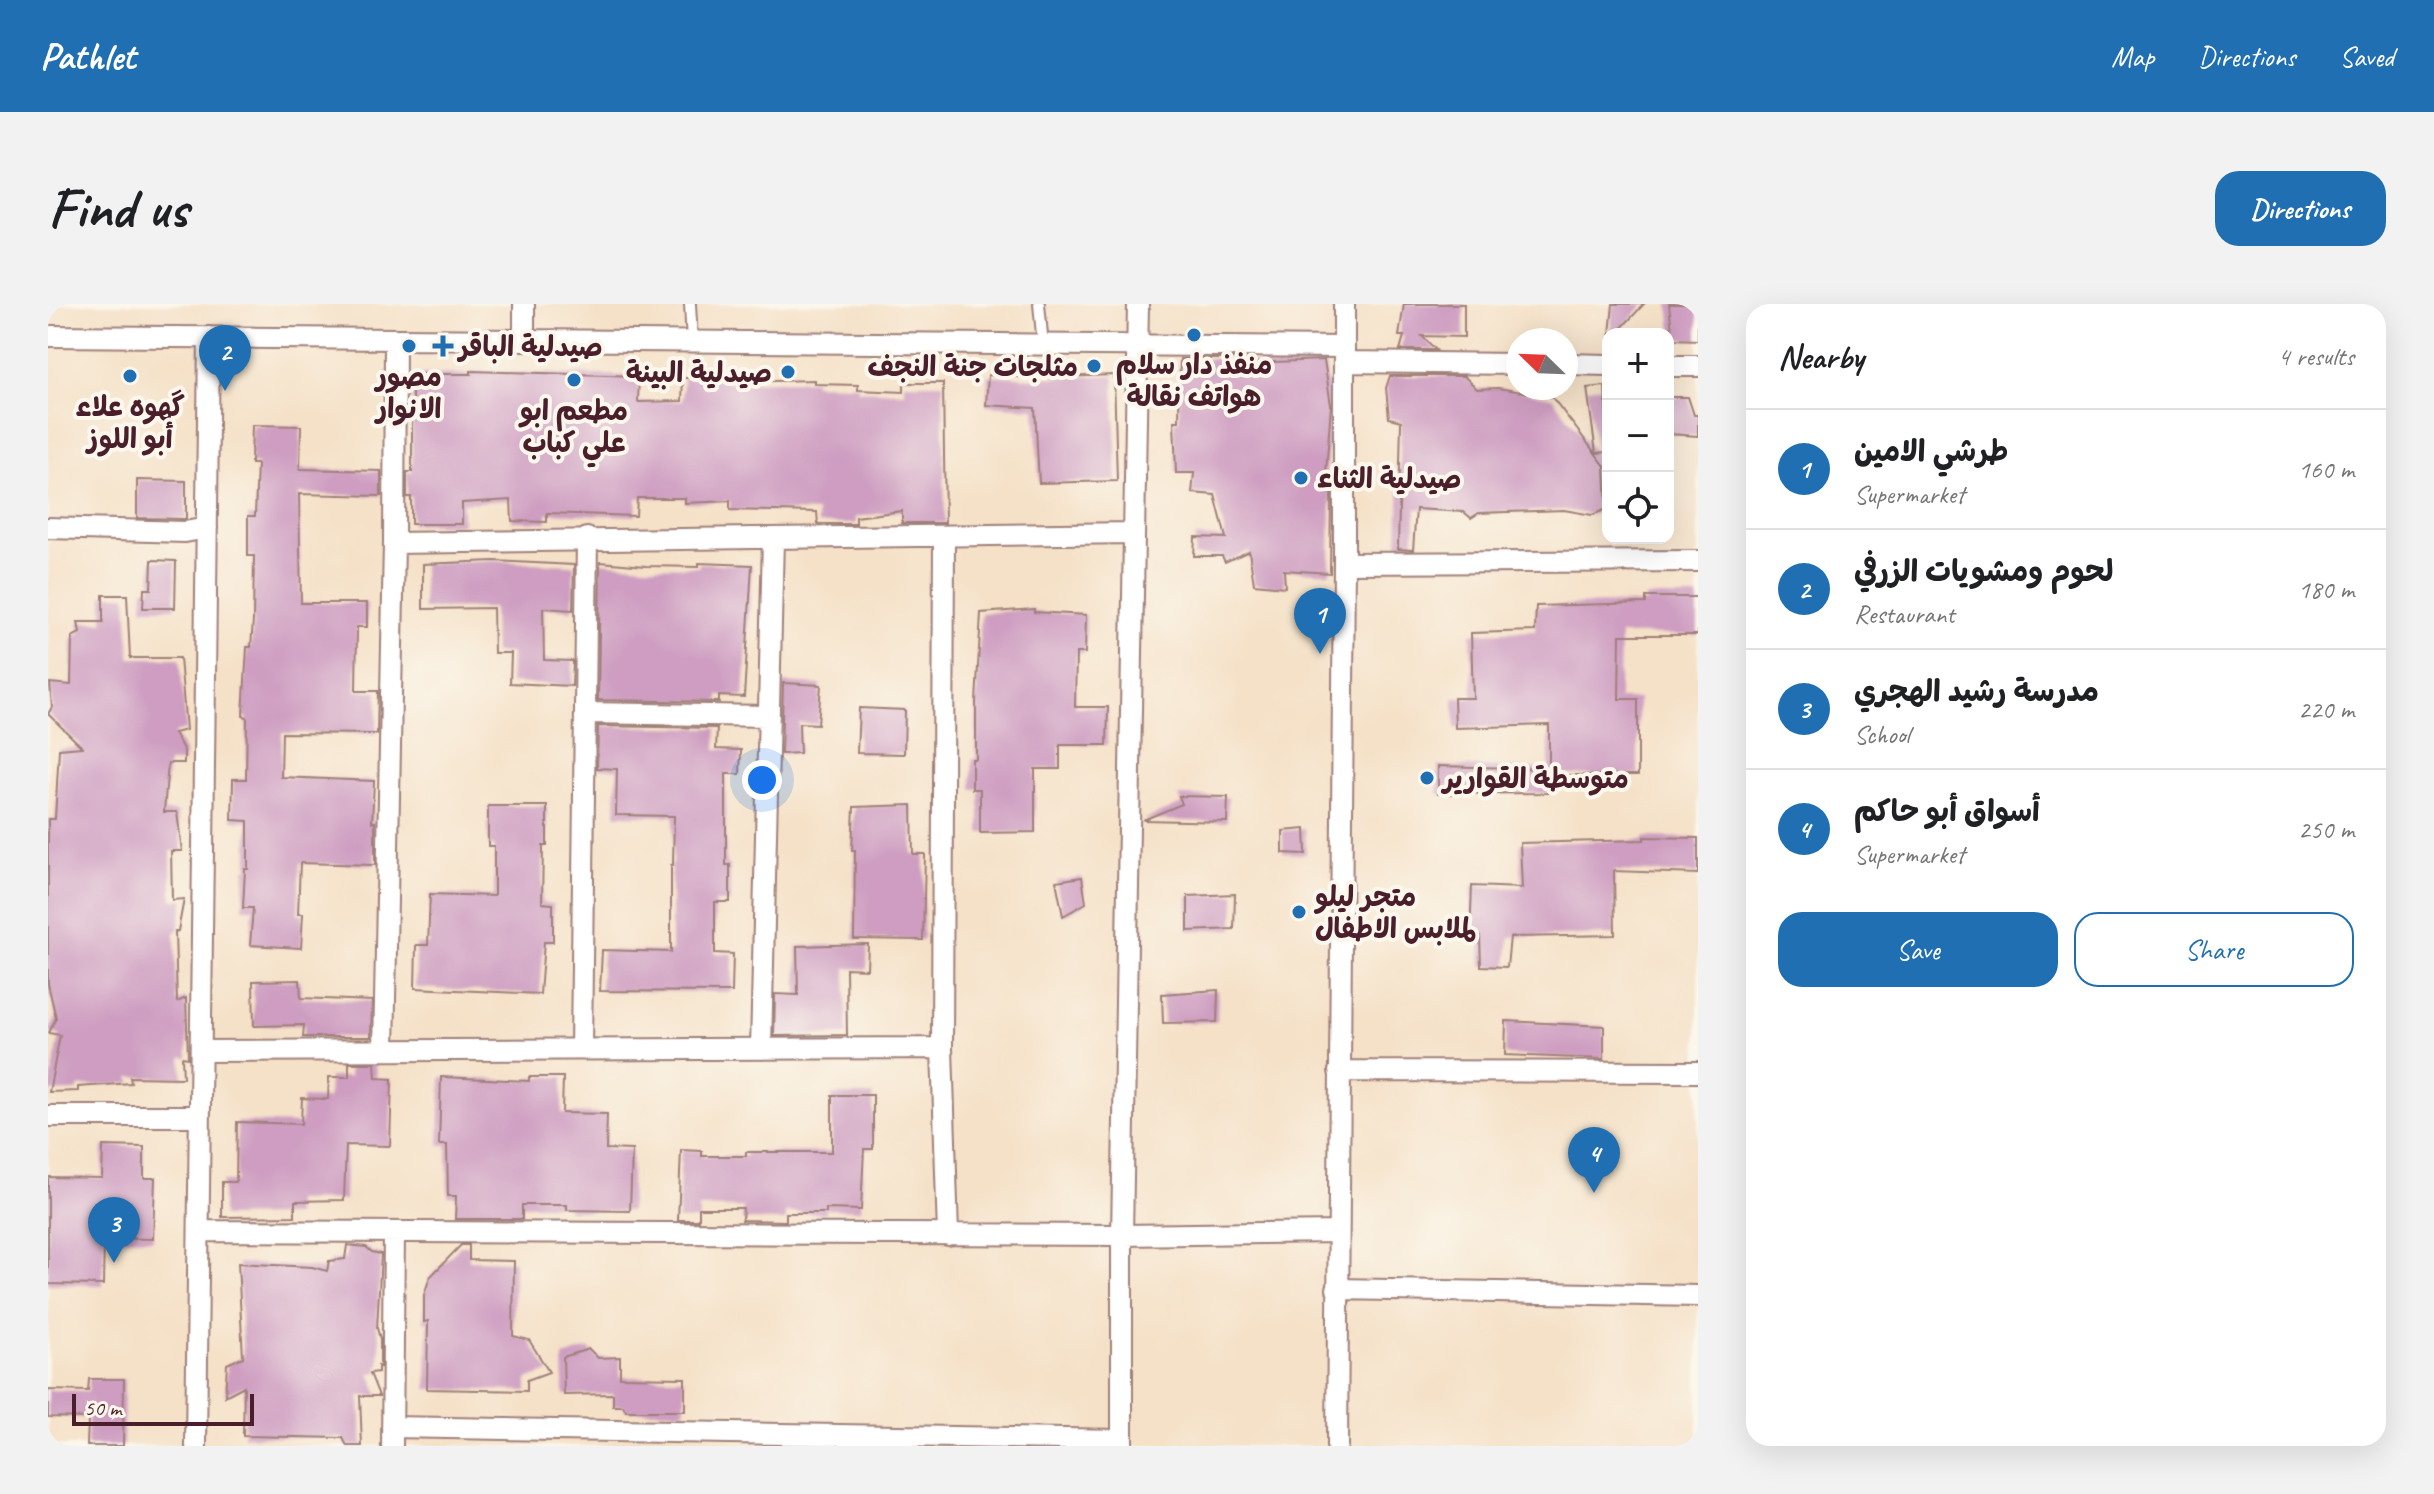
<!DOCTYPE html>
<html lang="en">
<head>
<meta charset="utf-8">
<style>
	:root { --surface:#fff; --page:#f2f2f2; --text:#202124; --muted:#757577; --line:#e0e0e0; --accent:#1f6fb2 }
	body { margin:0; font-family:Caveat,"Playpen Sans Arabic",sans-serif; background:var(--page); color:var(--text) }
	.controls { position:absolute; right:24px; top:24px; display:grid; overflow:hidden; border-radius:16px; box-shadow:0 8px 32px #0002 }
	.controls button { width:72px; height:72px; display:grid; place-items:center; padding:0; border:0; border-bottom:2px solid var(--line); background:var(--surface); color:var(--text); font:40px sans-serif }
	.compass { position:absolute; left:1458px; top:24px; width:72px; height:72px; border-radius:50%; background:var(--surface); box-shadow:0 8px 32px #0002; rotate:293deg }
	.scale { position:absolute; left:24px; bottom:20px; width:182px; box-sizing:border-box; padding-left:8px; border:4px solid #4a1f2b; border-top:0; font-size:22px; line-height:28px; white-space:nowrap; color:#4a1f2b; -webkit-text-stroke:6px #fbf7ec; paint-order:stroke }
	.you { position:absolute; left:714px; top:476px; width:28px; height:28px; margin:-20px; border:6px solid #fff; border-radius:50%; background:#1a73e8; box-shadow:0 0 0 12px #1a73e833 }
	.badge { display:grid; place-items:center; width:52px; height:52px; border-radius:50%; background:var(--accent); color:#fff; font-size:26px; font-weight:700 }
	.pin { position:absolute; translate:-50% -66px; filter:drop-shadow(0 2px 4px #0008) }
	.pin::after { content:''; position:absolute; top:42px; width:28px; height:24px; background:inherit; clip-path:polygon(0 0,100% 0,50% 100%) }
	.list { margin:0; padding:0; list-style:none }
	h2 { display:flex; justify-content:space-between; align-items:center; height:104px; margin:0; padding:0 32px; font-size:34px }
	h2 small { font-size:26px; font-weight:400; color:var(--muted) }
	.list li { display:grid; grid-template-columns:52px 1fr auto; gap:24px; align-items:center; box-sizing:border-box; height:120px; padding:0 32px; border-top:2px solid var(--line) }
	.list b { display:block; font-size:30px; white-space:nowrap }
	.list p { margin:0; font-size:26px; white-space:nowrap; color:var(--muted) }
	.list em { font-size:26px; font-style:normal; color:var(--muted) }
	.actions { display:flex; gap:16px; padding:24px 32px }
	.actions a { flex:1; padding:18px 0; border:2px solid var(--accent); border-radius:24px; text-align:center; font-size:28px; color:var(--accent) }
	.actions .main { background:var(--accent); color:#fff }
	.icon { flex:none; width:44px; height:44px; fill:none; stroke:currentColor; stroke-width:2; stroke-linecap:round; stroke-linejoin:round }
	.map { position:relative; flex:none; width:1650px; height:1142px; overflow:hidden; border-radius:24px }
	header { display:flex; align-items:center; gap:48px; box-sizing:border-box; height:112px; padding:0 40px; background:var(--accent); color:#fff }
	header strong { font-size:38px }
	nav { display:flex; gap:44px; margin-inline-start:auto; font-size:28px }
	.intro { display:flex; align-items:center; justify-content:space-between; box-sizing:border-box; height:192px; padding:0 48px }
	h1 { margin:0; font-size:56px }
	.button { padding:20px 36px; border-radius:24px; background:var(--accent); color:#fff; font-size:28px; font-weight:700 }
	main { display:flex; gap:48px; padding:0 48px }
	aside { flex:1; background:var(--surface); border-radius:24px; box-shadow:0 8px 32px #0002 }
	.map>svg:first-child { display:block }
</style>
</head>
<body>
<header>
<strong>Pathlet</strong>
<nav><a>Map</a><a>Directions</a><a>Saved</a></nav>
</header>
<div class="intro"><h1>Find us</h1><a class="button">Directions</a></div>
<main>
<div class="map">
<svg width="1650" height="1142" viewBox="0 0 1650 1142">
	<rect width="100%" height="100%" fill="#fbf7ec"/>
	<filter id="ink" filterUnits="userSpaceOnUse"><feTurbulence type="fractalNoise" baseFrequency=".0125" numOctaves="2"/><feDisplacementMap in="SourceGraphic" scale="16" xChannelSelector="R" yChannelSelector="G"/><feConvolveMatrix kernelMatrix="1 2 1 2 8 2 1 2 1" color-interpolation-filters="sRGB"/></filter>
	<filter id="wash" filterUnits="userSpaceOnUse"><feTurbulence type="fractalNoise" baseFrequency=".006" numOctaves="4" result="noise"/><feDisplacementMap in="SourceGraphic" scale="32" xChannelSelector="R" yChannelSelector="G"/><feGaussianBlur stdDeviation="1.8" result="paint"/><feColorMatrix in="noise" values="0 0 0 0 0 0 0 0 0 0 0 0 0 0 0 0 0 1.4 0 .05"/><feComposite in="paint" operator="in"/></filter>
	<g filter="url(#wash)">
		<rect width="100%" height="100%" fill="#f5e1c8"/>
		<g id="blocks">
			<path fill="#ce9dc1" d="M1356,0H1416V33L1374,32L1388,46H1352L1356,32H1351Z
				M1565,0H1596L1568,30H1562Z
				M1621,0H1650V36L1625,35Z
				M1132,55H1203V59L1276,56L1283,101L1277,182L1283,190L1282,269L1236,266L1237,283L1206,280L1201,247L1177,258L1174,252H1146L1147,233L1178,234L1167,191L1144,189L1146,169H1128L1126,117H1131Z
				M423,67L591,72L590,98L634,97L635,74H678V78L766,76V80L810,81V86L856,88V79H895L897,219H854V207L808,213V220H770L769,208L682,206V197L637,199V194H589L588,212L499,209V218L464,217L463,196L414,199V220H363V193H359V168H364V70H423Z
				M940,71L986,74L1066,71L1069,177L991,179L987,104L938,101Z
				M1342,72H1416L1429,85L1450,84L1504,93L1557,162L1559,205L1544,211L1516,206L1431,209L1423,214L1416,208L1368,205L1365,246L1350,245L1353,117L1341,114L1338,84Z
				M1557,82L1560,148L1548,149L1539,84Z
				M1620,93H1640L1646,111H1650V132L1620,130Z
				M204,121L253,122L252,165L333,167V192L251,190L253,299H319V323H309L308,387H330L329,430L234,429L233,473L326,477L324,518H327V561L252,559L250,610H255L253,644L202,641L205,604H195L197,565H200V517L184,516L185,475H198L199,413L195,412L199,343H203L205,316L206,252H200V212H207L209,160H203Z
				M89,176L138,177V215L89,214Z
				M104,256L128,257L127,304H95L96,285H103Z
				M446,257L526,261L525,306L495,304L496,356L525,357L524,382L462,379L463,349H446L445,304L375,305V260Z
				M552,258L598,262L651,263V259L704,261L696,393L671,392V398L550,396Z
				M55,291H79L82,354H132L138,426L126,429L136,447V459H120L116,508H129L134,547H123L124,596L136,595L130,627L127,628L129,698L138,694L140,754L134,753L135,774L82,773L83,779L30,783V787L1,788L12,731L1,729L8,714L0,680V515H7L11,445L34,443L0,410L4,403L2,379L23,381L24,333L32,329L30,318H55Z
				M1598,293H1650V331H1572L1571,395H1590V471H1501L1500,489L1390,490V462L1501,465V421L1407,424L1406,394H1425L1423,329L1487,327L1488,302L1598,299Z
				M986,305V308L1038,311L1037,349H1028L1027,403H1060L1059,441H1012V465H987V528L932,529V485H924V455H928V398L933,309Z
				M735,379L773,381L770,420L751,419L752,449L733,450Z
				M811,404L857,406L856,450L809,449Z
				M550,422L669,424L668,445L693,446L692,470H678V561H682V598H667V649L685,650L684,688L552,687L554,646L623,648V561H625L626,512L568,511L569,465L549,464Z
				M1131,492L1180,493L1179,518L1095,516L1134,500Z
				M864,501L865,550H877L875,636L806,635L807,546H804L806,503Z
				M440,502H499V542H495L494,599L505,600V638H496L492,690L367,684L368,641H380L382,590L446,592V542H440Z
				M1257,525L1258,550L1235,549V527Z
				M1596,533L1650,534V570L1566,567L1567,631L1462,633L1459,663L1433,662L1432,632H1422L1424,582L1474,584L1472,539L1596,536Z
				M1034,573L1038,599L1015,612L1008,577Z
				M1187,590L1186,625L1140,627V592Z
				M820,640L819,665L798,664L799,731L726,732L727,690L750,691L749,642Z
				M252,676L253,694L324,697L323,733H255L256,721L206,722L205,677Z
				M1170,686L1169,718L1115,719L1114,690Z
				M1458,717L1556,722V755L1457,751Z
				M301,759H327L328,774L344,775L342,842L298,841L296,896L247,897V912L174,913V878H188L189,818L253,820L254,794L280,795L281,773H301Z
				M393,773L481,777V773H515L514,809L559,810L558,845L584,846L582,907L519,906V901H474V915H407L408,892H400L399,841H391Z
				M784,791H825V845H816L813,906L778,905V909H738V917L694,916L695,904H651V916H630L633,846L654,847V852H698V848H784Z
				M55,842L96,843V874H107L105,935L56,934L55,981L0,980V873L54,874Z
				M299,941L318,943L324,948L333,950L329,1024L332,1035V1063L330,1062V1068L322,1069L331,1092H312L314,1142H299L295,1134L195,1132L196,1082L177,1092L179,1060L195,1053L190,959L264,963L279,967L281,957L297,955Z
				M413,941H421V956L466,957L465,1032L481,1036L501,1068L479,1076V1087L379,1085L380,1017L376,1018V991L382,973Z
				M541,1045L550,1054L572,1053V1073L637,1074V1107H578L575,1102H565V1090L516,1091L515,1053Z
				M41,1075H76L75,1142H39L40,1114L0,1113V1086L40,1087Z"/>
		</g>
	</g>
	<g filter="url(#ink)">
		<use href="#blocks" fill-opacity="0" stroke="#a0807a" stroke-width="2"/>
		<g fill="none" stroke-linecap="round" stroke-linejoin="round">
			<defs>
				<path id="service" d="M642,0L644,38
					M991,0L995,41"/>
				<path id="minor" d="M0,32L1296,43
					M476,36V0
					M1296,58L1470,60
					M1518,60L1560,61
					M1620,62H1650
					M0,224L137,228L159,224
					M896,233L894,744L900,931
					M346,239L1085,229
					M1296,259L1650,257
					M537,409L721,412
					M533,745L539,234
					M713,745L725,234
					M336,746L346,239L347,35
					M153,747L894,744
					M1291,767L1650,768
					M0,812H151
					M151,927L1074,931L1289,928
					M1289,985L1650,992
					M344,1123L1074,1136
					M148,1142L161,33
					M344,1142L346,929
					M1074,1142V931L1090,0
					M1289,1142L1296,259V0"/>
			</defs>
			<use href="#service" stroke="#a0807a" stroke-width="14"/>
			<use href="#minor" stroke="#a0807a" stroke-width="24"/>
			<use href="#service" stroke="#fff" stroke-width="10"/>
			<use href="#minor" stroke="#fff" stroke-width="20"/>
		</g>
	</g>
	<g fill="#1f6fb2" stroke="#fbf7ec" stroke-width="3">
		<circle cx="1146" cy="31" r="8"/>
		<circle cx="361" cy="42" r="8"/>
		<path d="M391 30h8v8h8v8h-8v8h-8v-8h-8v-8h8z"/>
		<circle cx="1046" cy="62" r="8"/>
		<circle cx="740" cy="68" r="8"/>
		<circle cx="82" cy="72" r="8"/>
		<circle cx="526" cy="76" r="8"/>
		<circle cx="1253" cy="174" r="8"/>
		<circle cx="1379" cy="474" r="8"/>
		<circle cx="1251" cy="608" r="8"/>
	</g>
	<g text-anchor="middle" stroke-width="8" stroke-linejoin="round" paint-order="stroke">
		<g font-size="28" font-weight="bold" fill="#4a1f2b" stroke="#fbf7ec" text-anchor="start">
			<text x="411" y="52">صيدلية الباقر</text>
			<text x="1146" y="70" text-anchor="middle">منفذ دار سلام<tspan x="1146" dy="32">هواتف نقالة</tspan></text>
			<text x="1030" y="72" text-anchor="end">مثلجات جنة النجف</text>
			<text x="724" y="78" text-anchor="end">صيدلية البينة</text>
			<text x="361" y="82" text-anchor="middle">مصور<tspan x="361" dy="32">الانوار</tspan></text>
			<text x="82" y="112" text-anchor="middle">گهوه علاء<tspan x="82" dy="32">أبو اللوز</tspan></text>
			<text x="526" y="116" text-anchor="middle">مطعم ابو<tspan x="526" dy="32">علي كباب</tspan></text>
			<text x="1269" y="184">صيدلية الثناء</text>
			<text x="1395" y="484">متوسطة القوارير</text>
			<text x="1267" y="602">متجر ليلو<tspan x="1267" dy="32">لملابس الاطفال</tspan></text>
		</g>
	</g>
</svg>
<div class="controls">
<button>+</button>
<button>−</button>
<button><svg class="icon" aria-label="locate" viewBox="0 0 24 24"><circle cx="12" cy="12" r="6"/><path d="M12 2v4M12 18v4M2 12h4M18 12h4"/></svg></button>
</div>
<svg class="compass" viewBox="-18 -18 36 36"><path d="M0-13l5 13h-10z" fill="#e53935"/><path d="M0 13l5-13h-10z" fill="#757577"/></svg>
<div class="scale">50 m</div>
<div class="you"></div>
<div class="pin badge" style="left:1272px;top:350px">1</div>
<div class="pin badge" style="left:177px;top:87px">2</div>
<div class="pin badge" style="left:66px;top:959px">3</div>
<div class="pin badge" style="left:1546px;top:889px">4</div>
</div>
<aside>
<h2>Nearby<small>4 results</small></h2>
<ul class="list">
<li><span class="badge">1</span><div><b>طرشي الامين</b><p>Supermarket</p></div><em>160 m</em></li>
<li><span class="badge">2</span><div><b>لحوم ومشويات الزرفي</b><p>Restaurant</p></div><em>180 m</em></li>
<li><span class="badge">3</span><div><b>مدرسة رشيد الهجري</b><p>School</p></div><em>220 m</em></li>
<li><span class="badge">4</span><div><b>أسواق أبو حاكم</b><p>Supermarket</p></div><em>250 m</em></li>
</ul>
<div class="actions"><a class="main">Save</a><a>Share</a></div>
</aside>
</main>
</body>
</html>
